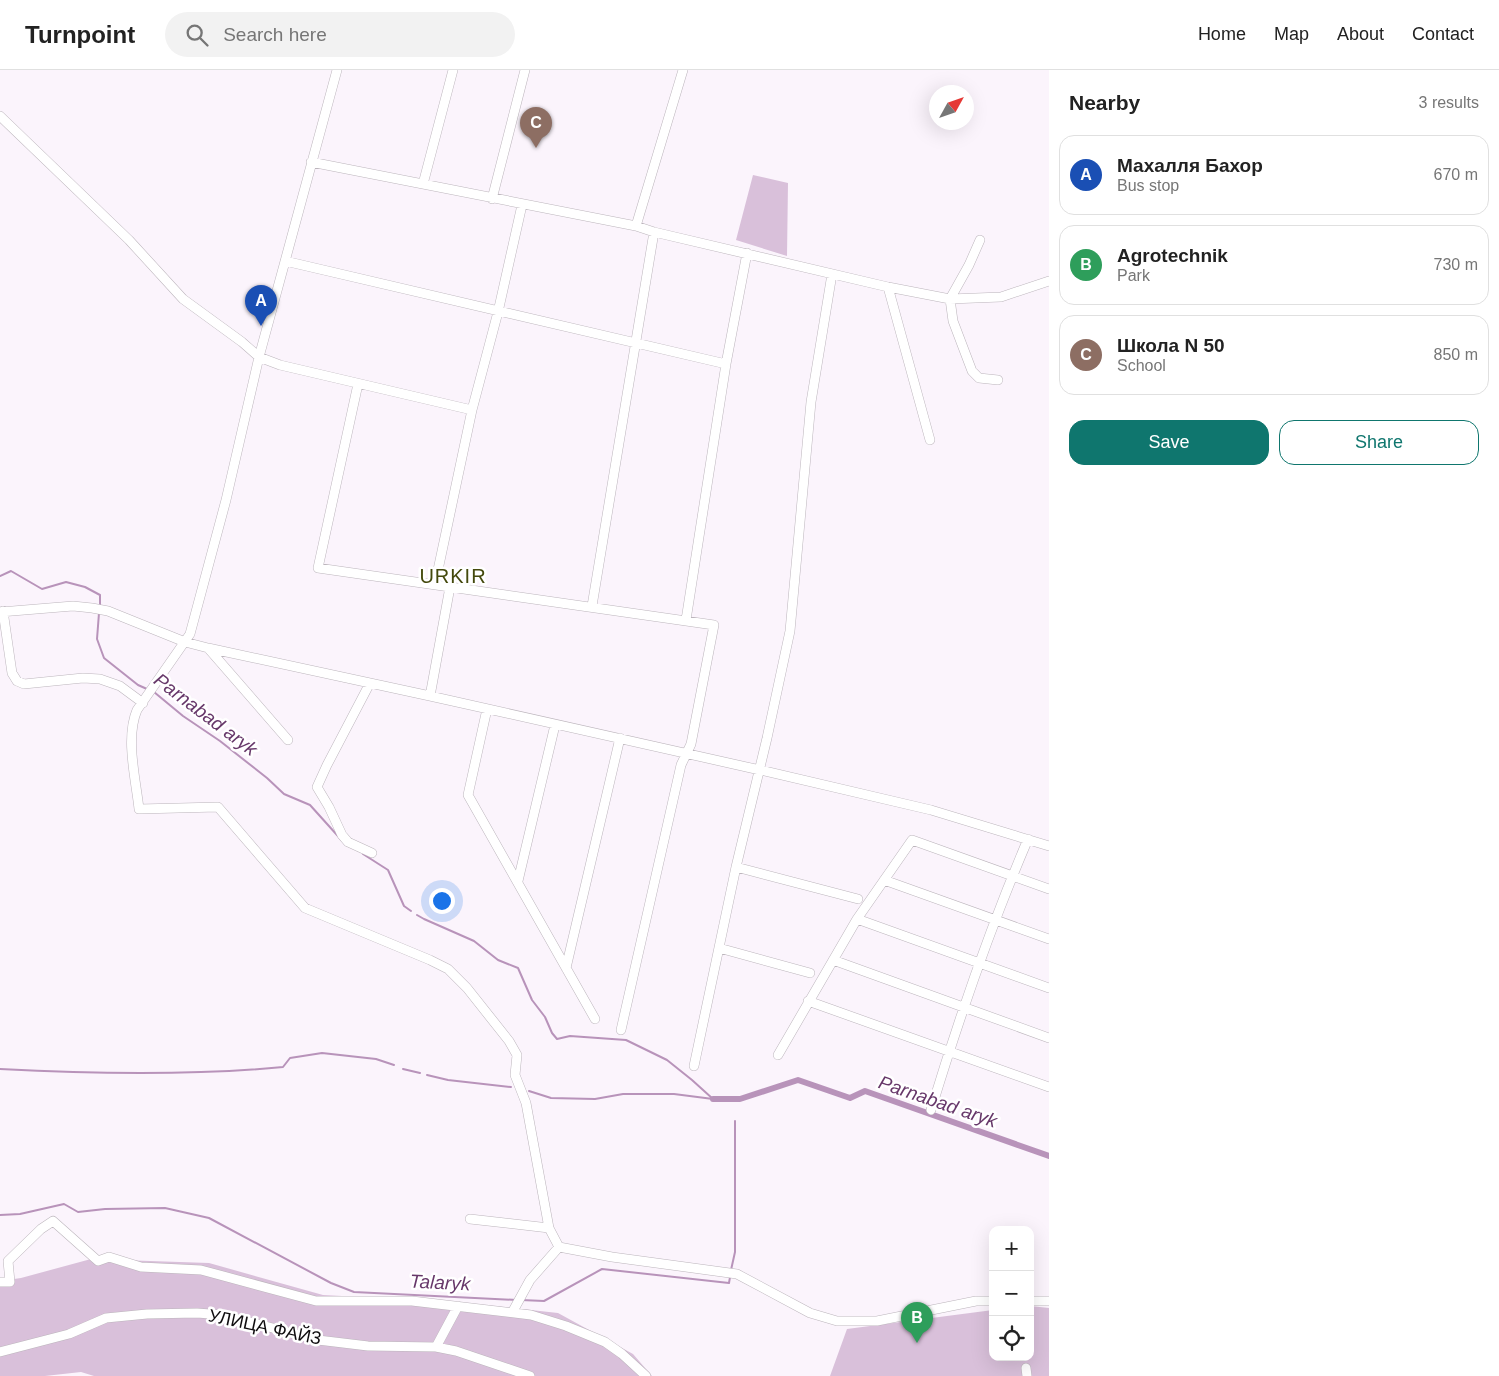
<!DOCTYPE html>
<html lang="en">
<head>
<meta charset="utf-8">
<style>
	:root { --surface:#fff; --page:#f2f2f2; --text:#222; --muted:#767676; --line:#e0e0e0; --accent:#0f766e }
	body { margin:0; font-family:Arial,sans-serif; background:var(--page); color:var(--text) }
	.controls { position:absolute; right:15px; bottom:15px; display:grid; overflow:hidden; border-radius:10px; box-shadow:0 5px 20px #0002 }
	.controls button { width:45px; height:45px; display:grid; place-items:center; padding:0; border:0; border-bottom:1px solid var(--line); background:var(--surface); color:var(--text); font:25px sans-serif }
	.compass { position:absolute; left:929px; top:15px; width:45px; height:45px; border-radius:50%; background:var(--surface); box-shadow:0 5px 20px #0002; rotate:50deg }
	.you { position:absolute; left:441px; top:830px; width:18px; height:18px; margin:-12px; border:4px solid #fff; border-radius:50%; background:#1a73e8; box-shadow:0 0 0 8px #1a73e833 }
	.badge { display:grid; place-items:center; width:32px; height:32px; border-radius:50%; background:var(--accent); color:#fff; font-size:16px; font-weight:700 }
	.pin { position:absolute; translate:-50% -41px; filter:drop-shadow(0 1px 2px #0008) }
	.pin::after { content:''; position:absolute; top:26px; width:18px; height:15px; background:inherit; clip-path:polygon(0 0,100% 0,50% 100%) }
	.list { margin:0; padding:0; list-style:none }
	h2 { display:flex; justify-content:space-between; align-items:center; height:65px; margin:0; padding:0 20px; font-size:21px }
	h2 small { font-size:16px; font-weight:400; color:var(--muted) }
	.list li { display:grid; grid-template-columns:32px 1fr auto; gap:15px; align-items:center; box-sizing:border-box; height:80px; margin:0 10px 10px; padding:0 10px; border:1px solid var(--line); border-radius:15px }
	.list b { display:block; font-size:19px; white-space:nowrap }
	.list p { margin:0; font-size:16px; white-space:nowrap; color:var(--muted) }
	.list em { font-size:16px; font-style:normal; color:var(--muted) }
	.actions { display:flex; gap:10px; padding:15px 20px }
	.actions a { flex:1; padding:11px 0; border:1px solid var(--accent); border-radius:15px; text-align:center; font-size:18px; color:var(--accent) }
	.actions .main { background:var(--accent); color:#fff }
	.icon { flex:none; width:28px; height:28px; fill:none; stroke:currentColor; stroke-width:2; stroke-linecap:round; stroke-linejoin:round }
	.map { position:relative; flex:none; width:1049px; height:1306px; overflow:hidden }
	header { display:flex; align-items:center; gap:30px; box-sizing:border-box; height:70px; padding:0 25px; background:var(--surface); border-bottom:1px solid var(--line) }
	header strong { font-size:24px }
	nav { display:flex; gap:28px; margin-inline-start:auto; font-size:18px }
	.search { width:350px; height:45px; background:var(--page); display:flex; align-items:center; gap:12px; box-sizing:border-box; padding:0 18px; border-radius:28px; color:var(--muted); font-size:19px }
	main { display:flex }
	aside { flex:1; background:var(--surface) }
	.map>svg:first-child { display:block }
</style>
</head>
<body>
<header>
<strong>Turnpoint</strong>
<div class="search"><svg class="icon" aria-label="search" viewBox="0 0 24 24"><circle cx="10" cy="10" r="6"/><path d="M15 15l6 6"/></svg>Search here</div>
<nav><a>Home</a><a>Map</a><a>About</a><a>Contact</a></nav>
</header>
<main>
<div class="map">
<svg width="1049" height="1306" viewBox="0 0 1049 1306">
	<rect width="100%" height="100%" fill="#fbf4fc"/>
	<path fill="#d9c0da" d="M753,105L788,113L787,186L736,170Z
		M91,1189L209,1193L323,1225L456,1232L558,1243L633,1284L652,1306H94L81,1302L45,1306H0V1211L21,1208Z
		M1030,1236L1049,1238V1306H830L847,1259L993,1240V1287H1030Z"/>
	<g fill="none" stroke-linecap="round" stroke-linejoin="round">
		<path stroke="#b893ba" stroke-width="2" d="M0,506L11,501L42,519L66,512L85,517L100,525V536
			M99,543L97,569L104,588L138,615L147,619
			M154,622L183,646L220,671L267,708L284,724L310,735L346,775
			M363,784L388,800L404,836L411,841
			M417,845L424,849L474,871L498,890L518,898L532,930L545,947L552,963L557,969L570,966L626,970L667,990L692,1010L713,1029
			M0,999C94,1004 189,1006 283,997L290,988L322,983L376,989L394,995
			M403,999L420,1003
			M427,1005L448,1010L511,1017
			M529,1021L551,1028L595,1029L623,1024H674L713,1029
			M0,1145L20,1144L64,1134L78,1142L105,1139L165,1138L209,1148L331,1213L354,1222L517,1230
			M731,1200L735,1182V1051
			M521,1230L544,1231L602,1199L729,1213L730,1207"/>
		<path stroke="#b893ba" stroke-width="6" d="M713,1029H740L798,1010L850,1028L865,1021L1049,1086"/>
		<defs>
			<path id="minor" d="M337,0L259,287L226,430L190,564L137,640C125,668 136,710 139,739L218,737L305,838L430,890L448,899L467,918L509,971L517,985L515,1005L526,1033L549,1158L559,1177
				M0,46L129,170L183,229L242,272L259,287L280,295L472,340
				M311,92L636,156L654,162L888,217L950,229L1001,227L1049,211
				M423,114L453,0
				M492,129L525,0
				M636,156L683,0
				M980,170L969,195L950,229L953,251L972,301L979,308L998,310
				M285,191L726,294
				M888,217L930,370
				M358,314L318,498L714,555L691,674L681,695L621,960
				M435,514L472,340L498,242L522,135
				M592,536L654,162
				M3,541L12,603L17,611L24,614L83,608L100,609L120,616L143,633
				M0,542L73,536L92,538L108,541L185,572L208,578L430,626L760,700L931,740L1049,776
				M686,550L726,294L747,183
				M208,578L288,670
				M370,613L327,695L317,717L329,737L342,765L348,772L372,783
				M430,626L450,517
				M487,639L468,725L595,949
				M736,797L858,829
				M884,810L1049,869
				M518,811L555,655
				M857,849L1049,918
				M719,878L810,903
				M833,890L1049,968
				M566,898L620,668
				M808,931L1049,1017
				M778,985L857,849L912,770L1049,819
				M694,996L736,797L767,668L790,561L811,332L832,204
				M931,1040C959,948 990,858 1028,769
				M470,1149L549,1158
				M0,1212H10L8,1191L41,1159L53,1151L98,1191L109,1187L141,1197L201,1200L316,1231H412L531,1245L566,1256L605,1272L622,1284L646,1306
				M1030,1231H1049
				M513,1241L530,1210L559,1177L612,1187L737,1204L810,1243L837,1251H877L976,1231H993
				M436,1277L458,1236
				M0,1282L69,1264L106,1248L147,1244L197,1243L223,1245L318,1270L368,1276L436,1277L456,1281L530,1306
				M1026,1298L1027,1306"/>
		</defs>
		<use href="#minor" stroke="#bcb5bc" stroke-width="10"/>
		<use href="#minor" stroke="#fff" stroke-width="9"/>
	</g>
	<g text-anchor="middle" stroke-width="5" stroke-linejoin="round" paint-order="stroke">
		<g font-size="18" fill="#0f0d0f" stroke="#fff">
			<text transform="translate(265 1257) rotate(12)" y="6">УЛИЦА ФАЙЗ</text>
		</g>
		<g font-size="19" font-style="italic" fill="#67386a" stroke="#fff">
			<text transform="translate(206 644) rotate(37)" y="7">Parnabad aryk</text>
			<text transform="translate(938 1031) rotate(19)" y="7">Parnabad aryk</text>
			<text transform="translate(440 1212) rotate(3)" y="7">Talaryk</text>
		</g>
		<g font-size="20" letter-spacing="1" fill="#44490d" stroke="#fff">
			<text x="453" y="513">URKIR</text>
		</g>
	</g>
</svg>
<div class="controls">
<button>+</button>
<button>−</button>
<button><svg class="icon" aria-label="locate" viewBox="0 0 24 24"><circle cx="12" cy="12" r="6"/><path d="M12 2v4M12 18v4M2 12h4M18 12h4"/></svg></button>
</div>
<svg class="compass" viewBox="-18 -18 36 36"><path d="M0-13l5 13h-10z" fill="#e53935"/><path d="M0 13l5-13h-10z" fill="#767676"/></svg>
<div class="you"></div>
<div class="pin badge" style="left:261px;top:256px;background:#1a4fb4">A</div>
<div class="pin badge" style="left:917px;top:1273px;background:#2e9e5b">B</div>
<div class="pin badge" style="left:536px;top:78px;background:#8d6e63">C</div>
</div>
<aside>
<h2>Nearby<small>3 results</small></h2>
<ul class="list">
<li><span class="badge" style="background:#1a4fb4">A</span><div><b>Махалля Бахор</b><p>Bus stop</p></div><em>670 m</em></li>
<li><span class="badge" style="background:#2e9e5b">B</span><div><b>Agrotechnik</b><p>Park</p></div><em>730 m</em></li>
<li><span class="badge" style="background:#8d6e63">C</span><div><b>Школа N 50</b><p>School</p></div><em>850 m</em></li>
</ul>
<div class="actions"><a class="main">Save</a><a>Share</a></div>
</aside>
</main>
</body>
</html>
